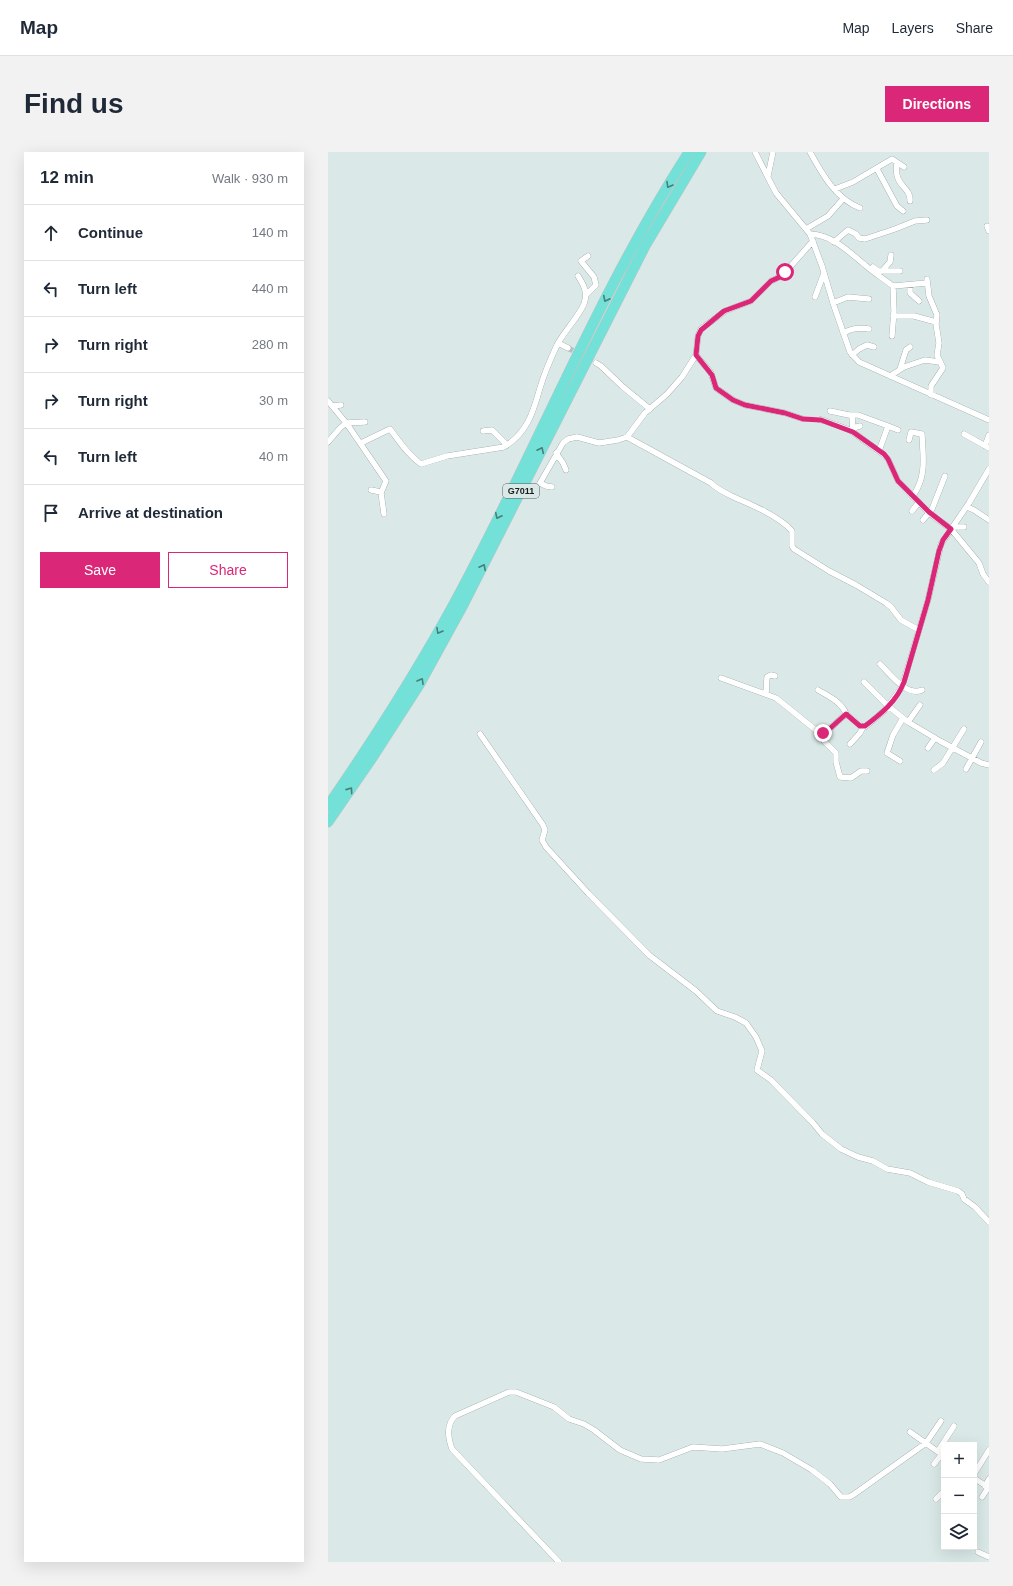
<!DOCTYPE html>
<html lang="en">
<head>
<meta charset="utf-8">
<style>
	:root { --surface:#fff; --page:#f2f2f3; --text:#1f2937; --muted:#747a83; --line:#e0e1e3; --accent:#db2777 }
	body { margin:0; font-family:Arial,sans-serif; background:var(--page); color:var(--text) }
	.controls { position:absolute; right:12px; bottom:12px; display:grid; overflow:hidden; border-radius:0px; box-shadow:0 4px 16px #0002 }
	.controls button { width:36px; height:36px; display:grid; place-items:center; padding:0; border:0; border-bottom:1px solid var(--line); background:var(--surface); color:var(--text); font:20px sans-serif }
	.stop { position:absolute; width:12px; height:12px; margin:-9px; border:3px solid #db2777; border-radius:50%; background:#fff }
	.stop.end { background:#db2777; border-color:#fff; box-shadow:0 1px 4px #0008 }
	.list { margin:0; padding:0; list-style:none }
	h2 { display:flex; justify-content:space-between; align-items:center; height:52px; margin:0; padding:0 16px; font-size:17px }
	h2 small { font-size:13px; font-weight:400; color:var(--muted) }
	.list li { display:grid; grid-template-columns:26px 1fr auto; gap:12px; align-items:center; box-sizing:border-box; height:56px; padding:0 16px; border-top:1px solid var(--line) }
	.list b { display:block; font-size:15px; white-space:nowrap }
	.list em { font-size:13px; font-style:normal; color:var(--muted) }
	.actions { display:flex; gap:8px; padding:12px 16px }
	.actions a { flex:1; padding:9px 0; border:1px solid var(--accent); border-radius:0px; text-align:center; font-size:14px; color:var(--accent) }
	.actions .main { background:var(--accent); color:#fff }
	.icon { flex:none; width:22px; height:22px; fill:none; stroke:currentColor; stroke-width:2; stroke-linecap:round; stroke-linejoin:round }
	.map { position:relative; flex:none; width:661px; height:1410px; overflow:hidden; border-radius:0px }
	header { display:flex; align-items:center; gap:24px; box-sizing:border-box; height:56px; padding:0 20px; background:var(--surface); border-bottom:1px solid var(--line) }
	header strong { font-size:19px }
	nav { display:flex; gap:22px; margin-inline-start:auto; font-size:14px }
	.intro { display:flex; align-items:center; justify-content:space-between; box-sizing:border-box; height:96px; padding:0 24px }
	h1 { margin:0; font-size:28px }
	.button { padding:10px 18px; border-radius:0px; background:var(--accent); color:#fff; font-size:14px; font-weight:700 }
	main { display:flex; gap:24px; padding:0 24px }
	aside { flex:1; background:var(--surface); border-radius:0px; box-shadow:0 4px 16px #0002 }
	.map>svg:first-child { display:block }
</style>
</head>
<body>
<header>
<strong>Map</strong>
<nav><a>Map</a><a>Layers</a><a>Share</a></nav>
</header>
<div class="intro"><h1>Find us</h1><a class="button">Directions</a></div>
<main>
<aside>
<h2>12 min<small>Walk · 930 m</small></h2>
<ul class="list">
<li><svg class="icon" aria-label="ahead" viewBox="0 0 24 24"><path d="M12 20V5M6 11l6-6 6 6"/></svg><div><b>Continue</b></div><em>140 m</em></li>
<li><svg class="icon" aria-label="left" viewBox="0 0 24 24"><path d="M17 20v-9H6M10 6l-5 5 5 5"/></svg><div><b>Turn left</b></div><em>440 m</em></li>
<li><svg class="icon" aria-label="right" viewBox="0 0 24 24"><path d="M7 20v-9h11M14 6l5 5-5 5"/></svg><div><b>Turn right</b></div><em>280 m</em></li>
<li><svg class="icon" aria-label="right" viewBox="0 0 24 24"><path d="M7 20v-9h11M14 6l5 5-5 5"/></svg><div><b>Turn right</b></div><em>30 m</em></li>
<li><svg class="icon" aria-label="left" viewBox="0 0 24 24"><path d="M17 20v-9H6M10 6l-5 5 5 5"/></svg><div><b>Turn left</b></div><em>40 m</em></li>
<li><svg class="icon" aria-label="arrive" viewBox="0 0 24 24"><path d="M6 21V4h12l-3 4 3 4H6"/></svg><div><b>Arrive at destination</b></div></li>
</ul>
<div class="actions"><a class="main">Save</a><a>Share</a></div>
</aside>
<div class="map">
<svg width="661" height="1410" viewBox="0 0 661 1410">
	<rect width="100%" height="100%" fill="#dae9e7"/>
	<g fill="none" stroke-linecap="round" stroke-linejoin="round">
		<path stroke="#b3c0bf" stroke-width="5.5" stroke-dasharray="5.5 3" stroke-linecap="butt" d="M240,196L262,208"/>
		<defs>
			<path id="street" d="M427,0L448,41L482,82L494,114L505,151L522,200L531,210L661,268
				M482,0C494,22 508,47 532,56
				M569,11C565,35 583,34 582,49
				M549,17L569,54L575,59
				M440,24L445,0
				M507,37L525,30L564,7L576,15
				M659,74L661,79
				M478,77L500,64L515,47
				M482,82C505,83 521,100 537,113C546,121 556,127 565,134L566,159L564,184
				M506,90L520,78L528,82L531,86L537,87L567,77L587,69L599,68
				M545,115L550,119H572
				M554,119L562,110L563,103
				M599,127L601,144L609,163L608,172L611,191L609,203L615,216L603,234V243
				M582,133V141L591,149
				M565,134L599,131
				M258,143L268,133L266,125L253,109L260,104
				M487,145L496,121
				M505,151L520,145L541,147
				M565,164H586L608,170
				M515,181C524,176 531,175 541,177
				M230,191L240,196
				M368,203L383,221L388,236L405,248L417,253L457,261L475,267H490L497,269L522,278L555,302L560,307L570,329L601,361L623,377L651,411L655,422L661,430
				M524,203L531,197L539,193L546,195
				M268,211L273,214L294,234L322,257
				M572,217L578,198L582,195
				M562,224L576,215L597,208L611,210
				M0,249L19,272L58,329L53,341L56,362
				M4,254L13,253
				M502,259L521,263H530L560,274L551,299
				M524,263L525,280
				M560,274L570,278
				M525,276L532,274
				M155,279L164,278L179,293
				M636,282L661,296
				M299,285L383,331C391,339 400,342 410,347C427,354 452,365 464,379V394L466,397L501,419L528,433L558,451L563,455L573,468L591,478
				M581,288L583,280L594,282C595,306 599,323 585,344
				M0,290L12,276L18,271L37,270
				M33,291L62,277C71,289 80,303 93,312L119,304L176,295C199,281 205,261 212,236C216,222 223,206 229,193C237,178 249,167 256,152C260,141 256,133 250,124
				M657,294L661,283
				M228,301L235,311L238,318
				M224,335L218,334L212,331L235,291L240,287L249,285L271,291L290,288L299,285L317,261L339,242L354,225L368,203L370,184L373,177L397,159L423,149L443,129L454,124L485,89
				M43,338L53,340
				M639,355L646,358L661,368
				M584,359L591,350
				M595,368L604,357L617,324
				M624,375H636
				M552,512C562,522 579,545 594,538
				M393,526L448,546L489,579L497,581L518,562L534,575H537L557,558L574,535L600,448L613,392L641,351L661,317
				M536,530L560,554L580,570L612,589L653,611L661,613
				M490,538C500,544 514,550 518,562
				M438,542L439,525L443,523L447,524
				M580,570L592,553
				M495,581L496,589L508,601V610L512,625L523,626L533,619H539
				M152,582L215,673L217,678L214,688L218,695L260,741L321,803L368,839L389,859L407,865L418,871L428,885L434,899L429,918L443,928L485,971L494,982L513,997L530,1005L545,1009L559,1017L582,1021L600,1030L630,1039L634,1042L636,1047L647,1055L661,1070
				M522,592L532,581L535,575
				M600,596L607,586
				M572,609L559,601L565,583L575,566
				M638,617L653,590
				M606,618L615,611L636,577
				M582,1280L616,1304
				M610,1299L626,1274
				M606,1312L614,1302
				M646,1322L661,1298
				M646,1326L661,1336
				M657,1334L661,1327
				M654,1345L660,1336
				M608,1347L616,1339
				M650,1400L661,1405
				M231,1410L124,1297C120,1286 118,1273 127,1264L181,1240H188L226,1255L241,1267L256,1272L266,1278L292,1298L313,1307L331,1308L365,1295L394,1297L432,1292L455,1301L484,1318L502,1332L513,1345H521L525,1343L598,1291L613,1269"/>
			<path id="highway" d="M0,654C46,587 89,520 127,450C208,301 269,142 361,0
				M0,670L44,606L91,533L135,453L317,94L373,0"/>
		</defs>
		<use href="#street" stroke="#899795" stroke-width="6"/>
		<use href="#highway" stroke="#c3c4c4" stroke-width="11"/>
		<use href="#street" stroke="#fff" stroke-width="5.5"/>
		<use href="#highway" stroke="#73e1d7" stroke-width="10"/>
	</g>
	<defs><path id="oneway-chevron" d="M-2-3.5L2.5 0L-2 3.5" fill="none" stroke-width="1.6" stroke-linecap="round" stroke-linejoin="round"/></defs>
	<g stroke="#46807a">
		<use href="#oneway-chevron" transform="translate(341 33) rotate(121)"/>
		<use href="#oneway-chevron" transform="translate(278 147) rotate(117)"/>
		<use href="#oneway-chevron" transform="translate(213 298) rotate(-64)"/>
		<use href="#oneway-chevron" transform="translate(170 364) rotate(116)"/>
		<use href="#oneway-chevron" transform="translate(155 415) rotate(-63)"/>
		<use href="#oneway-chevron" transform="translate(111 479) rotate(120)"/>
		<use href="#oneway-chevron" transform="translate(93 529) rotate(-60)"/>
		<use href="#oneway-chevron" transform="translate(22 638) rotate(-55)"/>
	</g>
	<g fill="none" stroke-linecap="round" stroke-linejoin="round">
		<path stroke="#db2777" stroke-width="5" d="M457,120L454,124L443,129L423,149L396,159L373,178L370,184L368,203L384,223L388,236L405,248L417,253L457,261L475,267L493,268L525,280L556,302L560,307L570,329L601,360L623,377L615,388L611,399L600,448L576,530C569,549 553,562 537,574H532L518,562L497,581H495"/>
	</g>
	<g text-anchor="middle" stroke-width="3.5" stroke-linejoin="round" paint-order="stroke">
		<rect fill="#dae9e7" stroke="#535b5a" stroke-width="1" x="175" y="332" width="36" height="14" rx="3"/>
		<g font-size="9" font-weight="bold" fill="#191e1d">
			<text x="193" y="342">G7011</text>
		</g>
	</g>
</svg>
<div class="controls">
<button>+</button>
<button>−</button>
<button><svg class="icon" aria-label="layers" viewBox="0 0 24 24"><path d="M12 4l9 5-9 5-9-5zM3 14l9 5 9-5"/></svg></button>
</div>
<div class="stop" style="left:457px;top:120px"></div>
<div class="stop end" style="left:495px;top:581px"></div>
</div>
</main>
</body>
</html>
